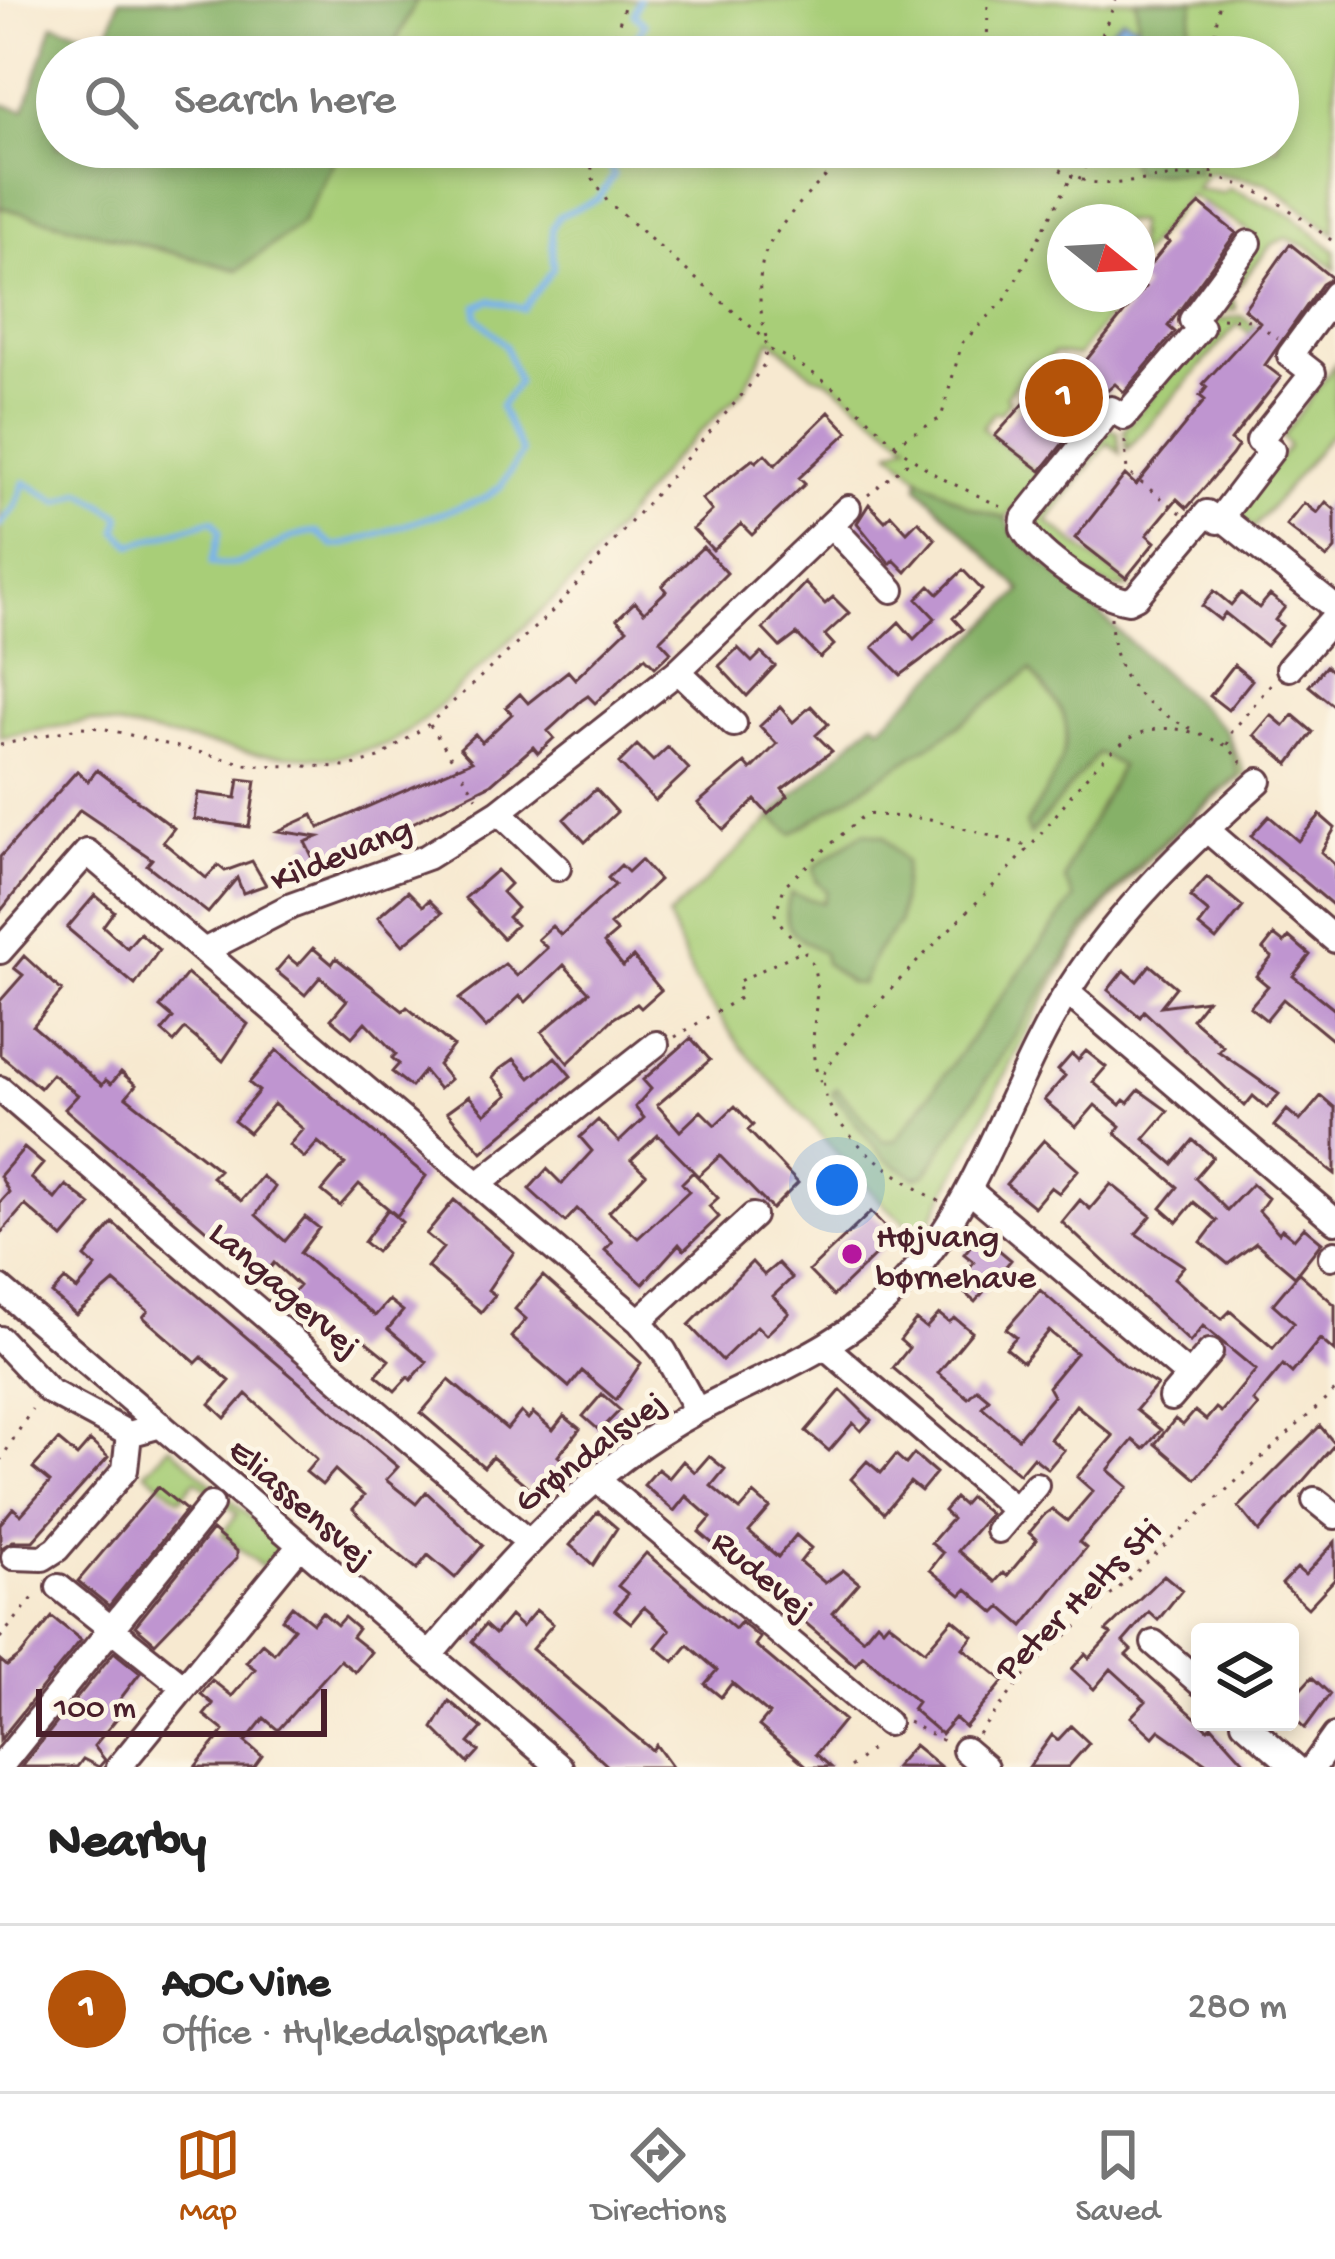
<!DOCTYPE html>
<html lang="en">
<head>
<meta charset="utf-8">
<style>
	:root { --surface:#fff; --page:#f2f2f2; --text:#222; --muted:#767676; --line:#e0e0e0; --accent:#b45309 }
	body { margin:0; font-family:"Gochi Hand",sans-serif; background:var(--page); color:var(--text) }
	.controls { position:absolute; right:36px; bottom:36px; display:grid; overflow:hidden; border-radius:12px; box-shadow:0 6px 18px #0003 }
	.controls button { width:108px; height:108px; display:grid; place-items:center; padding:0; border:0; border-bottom:3px solid var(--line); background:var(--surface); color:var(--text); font:60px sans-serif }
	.compass { position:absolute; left:1047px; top:204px; width:108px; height:108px; border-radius:50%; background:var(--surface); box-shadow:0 6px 18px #0003; rotate:108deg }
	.scale { position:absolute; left:36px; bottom:30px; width:291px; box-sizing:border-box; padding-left:12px; border:6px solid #4a1f2b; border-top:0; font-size:33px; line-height:42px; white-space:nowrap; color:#4a1f2b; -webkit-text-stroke:9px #fcf5e5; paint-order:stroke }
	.you { position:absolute; left:837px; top:1185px; width:42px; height:42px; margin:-30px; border:9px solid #fff; border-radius:50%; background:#1a73e8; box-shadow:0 0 0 18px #1a73e833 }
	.badge { display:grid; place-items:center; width:78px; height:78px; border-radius:50%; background:var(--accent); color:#fff; font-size:39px; font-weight:700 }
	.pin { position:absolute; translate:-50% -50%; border:6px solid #fff; box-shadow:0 3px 12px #0006 }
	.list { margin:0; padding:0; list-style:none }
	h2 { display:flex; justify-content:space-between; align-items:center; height:156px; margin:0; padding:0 48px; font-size:51px }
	h2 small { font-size:39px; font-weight:400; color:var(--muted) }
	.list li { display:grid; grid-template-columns:78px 1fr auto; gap:36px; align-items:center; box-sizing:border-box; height:168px; padding:0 48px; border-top:3px solid var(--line) }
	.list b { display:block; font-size:45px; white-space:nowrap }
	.list p { margin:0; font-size:39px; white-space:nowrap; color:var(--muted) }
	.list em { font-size:39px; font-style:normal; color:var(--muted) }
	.icon { flex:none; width:66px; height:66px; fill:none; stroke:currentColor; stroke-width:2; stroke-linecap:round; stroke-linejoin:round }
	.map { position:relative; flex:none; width:1335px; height:1767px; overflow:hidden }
	.search { position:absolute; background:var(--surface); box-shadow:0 6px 18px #0003; left:36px; right:36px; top:36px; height:132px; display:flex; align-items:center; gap:30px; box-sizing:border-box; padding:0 42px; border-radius:66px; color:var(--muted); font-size:45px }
	.sheet { height:324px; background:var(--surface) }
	nav { display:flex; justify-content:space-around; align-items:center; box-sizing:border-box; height:168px; border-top:3px solid var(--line); background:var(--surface); font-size:33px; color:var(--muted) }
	nav a { display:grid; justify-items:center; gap:6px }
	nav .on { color:var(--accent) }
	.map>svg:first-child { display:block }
</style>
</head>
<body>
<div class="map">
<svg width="1335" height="1767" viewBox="0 0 1335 1767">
	<rect width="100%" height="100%" fill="#fcf5e5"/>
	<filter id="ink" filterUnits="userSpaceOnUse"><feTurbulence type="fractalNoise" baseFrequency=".00833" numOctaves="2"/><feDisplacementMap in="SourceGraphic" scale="24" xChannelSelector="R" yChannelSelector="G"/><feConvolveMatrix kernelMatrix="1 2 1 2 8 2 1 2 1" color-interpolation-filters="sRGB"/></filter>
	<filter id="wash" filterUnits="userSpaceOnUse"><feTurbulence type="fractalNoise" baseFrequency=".004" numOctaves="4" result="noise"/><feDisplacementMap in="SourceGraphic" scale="48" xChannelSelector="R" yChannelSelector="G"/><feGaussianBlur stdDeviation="2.7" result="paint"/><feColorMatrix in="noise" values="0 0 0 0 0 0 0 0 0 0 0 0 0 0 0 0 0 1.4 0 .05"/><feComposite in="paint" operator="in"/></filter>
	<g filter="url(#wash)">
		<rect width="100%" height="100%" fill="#f7e9d0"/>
		<path fill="#a8ce78" stroke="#797652" stroke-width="3" d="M417,0H1335V234L1267,183L1208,172L1195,189L1223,193L1229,188L1292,215L1335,251V269L1310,248L1286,238L1271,245L1231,295L1236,309L1212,314L1205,308L1254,237L1246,229L1189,195L1137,260V222H1065V294H1126L1078,356L1054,353L1044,364L1032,363L1006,396L1010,400L1001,413L994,412L982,428L1039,474L1006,518L1014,535L1226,731L1245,774C1176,829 1108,891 1063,967C1011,1054 972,1148 922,1236L885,1206L741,1047L695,982L668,917L874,721L881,727L1022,591L918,486L919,477L891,451L909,443L828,380L812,375L771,339L742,392L671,460L580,575L425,719L389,744L332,758L257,754L91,721L0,737V207L238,270L302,223L341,147H1278V57H388Z
			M1241,316L1278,343L1271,351L1238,324L1127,450L1124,430L1213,321Z
			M1335,364V429L1254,528L1237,513L1289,446L1282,437Z
			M1110,429L1118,432L1120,453L1108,443L1047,521L1130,587C1101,597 1062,551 1039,533L1034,521Z
			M170,1446L281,1545L262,1567L222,1534L237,1514L196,1480L180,1499L145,1472Z"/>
		<path fill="#86b168" stroke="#68684a" stroke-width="3" d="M119,0H417L388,57H57V147H341L302,223L238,270L0,207V104L25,110L53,24L107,38Z
			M1136,0H1194L1185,57H1141Z
			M1124,147H1194L1199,172L1134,173Z
			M919,477L970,507L1006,519L1014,535L1226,731L1238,774L1143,859L1083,929L926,1174L916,1178L883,1157L832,1093L837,1088L883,1141L896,1140L1074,899L1065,880L1070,862L1121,766L1098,753L1030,835L1026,824C1042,797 1076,751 1064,718C1058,701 1041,685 1031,670L947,734L792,834L771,817L874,721L881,727L1022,591L918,486Z
			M864,832L884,836L905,862L899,923L876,952L862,984L850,983L825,963L823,953C794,935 778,929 791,893L823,903L827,891L816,880L814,867Z"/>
		<path fill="#7ab3ea" stroke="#62698a" stroke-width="3" d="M1123,18L1139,27L1142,57H1100L1110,30Z"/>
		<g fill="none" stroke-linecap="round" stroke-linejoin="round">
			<path stroke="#7ab3ea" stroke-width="6" d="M623,57L645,24L634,14L639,0
				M0,525L16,506L24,482L59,502L82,492L121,516L117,531L132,545L213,520L220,532L211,563C251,574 279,532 317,532L333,546L347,544L484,499L501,486L522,453L500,407L518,382L505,345L477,317V306L490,300L523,309L553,269L552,228L559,216L598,199L614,175L604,154L625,147"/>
		</g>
		<g id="blocks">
			<path fill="#bf95d0" d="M1200,204L1236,233L1168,326L1175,332L1124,392L1115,384L1098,399L1041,471L995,436L1062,361L1076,373L1145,287L1137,281L1169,242L1165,239Z
				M1290,244L1332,278L1322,284L1265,365L1281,377L1231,440L1238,446L1232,455L1187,508L1177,499L1147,535L1155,542L1126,578L1075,538L1125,475L1136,485L1205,400L1200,396L1207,387L1203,384L1260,322L1244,309Z
				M829,412L848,432L799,478L805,484L752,535L741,524L713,550L693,529L712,511L702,499L753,459L756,462L765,454L775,465Z
				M1326,502L1335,510V549L1327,558L1286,525L1304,503L1317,513Z
				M869,504L885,521L891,515L907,532L918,521L935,539L906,572L894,560L890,564L857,523Z
				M703,547L727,573L660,640L671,652L655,667L645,657L595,703L588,696L582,700L548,731L554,738L538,753L533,747L491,784L352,853L350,848L316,864L305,842L318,837L278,831L313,815L319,828L472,761L460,748L475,734L482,742L512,714L506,707L520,694L528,703L568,671L575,679L627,629L617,619L635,602L644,612L666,591L662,586Z
				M963,570L982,590L953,618L963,629L901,675L873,647L899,622L914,639L935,618L917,599L930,586L938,594Z
				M805,583L825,604L833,597L849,613L825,635L834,645L820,658L797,634L780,647L763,629Z
				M1214,591L1231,605L1241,593L1259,608L1270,595L1285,607L1275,620L1282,626L1266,646L1225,613L1220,620L1202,606Z
				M738,648L752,662L761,653L775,666L747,696L719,666Z
				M1234,665L1252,680L1228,710L1210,696Z
				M1326,666L1335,674V707L1309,686Z
				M811,706L828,724L816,735L832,751L782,789L788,796L768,814L755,800L724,830L698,803L745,763L751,770L777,744L760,726L780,707L793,722Z
				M1271,715L1284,726L1293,715L1313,732L1289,764L1254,735Z
				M637,745L653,761L668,747L689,769L655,801L619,763Z
				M97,770L174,828L163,842L206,878L218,865L225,871L252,861L266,885L243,893L237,878L208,913L147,865L152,859L80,810L0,912V857L77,771L88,781Z
				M239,779L256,781L249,827L194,819L198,793L236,798Z
				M596,789L617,812L585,842L564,819Z
				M1320,815L1335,828L1321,852L1335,865V907L1251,836L1269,816L1298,841Z
				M641,860L659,880L610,925L617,932L604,943L623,966L633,957L661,990L641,1008L637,1004L614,1018L568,1063L542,1032L589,992L564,965L526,1002L520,996L486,1028L459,999L505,964L517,976L547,948L538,939L552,926L561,935L615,885L608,878L621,865L628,872Z
				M497,870L510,884L502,892L517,908L508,917L516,925L503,938L465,898Z
				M1207,877L1243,907L1216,940L1199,926L1209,913L1190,897Z
				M408,891L423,906L429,900L442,913L403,945L378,917Z
				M95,895L114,911L103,926L127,948L140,933L159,950L135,985L67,928Z
				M1274,935L1284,943L1289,937L1310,955L1293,976L1335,1010V1042L1283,999L1266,1020L1250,1007L1268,986L1256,976L1272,957L1263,949Z
				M313,948L332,964L336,958L403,1011L407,1007L453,1046L438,1065L450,1079L439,1089L424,1071L411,1087L392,1072L399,1064L392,1058L396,1054L365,1022L352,1037L331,1019L347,1000L320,977L305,995L276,971L288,957L298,965Z
				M24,956L62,991L33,1026L102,1085L106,1080L111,1084L121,1072L136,1085L126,1097L219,1170L212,1177L241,1201L262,1176L275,1187L256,1215L285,1241L305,1217L319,1228L300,1253L375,1316L389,1300L403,1311L388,1329L427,1362L411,1380L408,1377L395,1391L376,1375L389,1360L363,1339L351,1353L288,1299L299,1286L274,1263L262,1278L65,1109L78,1095L52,1074L40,1088L0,1055V1001L23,975L14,968Z
				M1150,965L1176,987L1161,1006L1207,1000L1192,1019L1223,1046L1218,1051L1279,1094L1267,1108L1253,1096L1245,1106L1144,1011L1140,1017L1108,990L1124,970L1137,981Z
				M187,974L248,1024L223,1061L185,1029L174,1042L162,1031L173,1018L160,1007Z
				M691,1038L710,1060L657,1105L680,1131L701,1111L715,1125L735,1106L753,1125L748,1130L798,1183L772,1209L720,1156L698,1176L658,1135L631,1160L646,1174L609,1212L638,1238L689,1191L682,1183L693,1172L718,1198L709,1206L719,1217L684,1250L679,1244L643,1284L605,1250L612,1242L577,1209L565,1222L529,1189L547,1169L562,1184L592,1151L580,1137L598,1120L619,1142L644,1118L635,1107L651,1089L643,1080Z
				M277,1050L426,1176L397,1216L359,1184L340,1206L322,1191L345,1164L318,1142L304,1158L289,1145L303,1129L274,1104L249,1133L234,1121L259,1091L249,1083Z
				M1086,1051L1106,1067L1093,1082L1120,1105L1124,1100L1128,1103L1139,1090L1168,1111L1144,1139L1173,1164L1193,1140L1213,1157L1195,1178L1227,1210L1252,1184L1268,1198L1259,1211L1279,1233L1282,1229L1294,1239L1304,1227L1322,1242L1295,1276L1256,1243L1228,1264L1201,1242L1217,1221L1194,1202L1177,1222L1161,1208L1178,1187L1115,1133L1120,1126L1095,1105L1076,1127L1044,1100L1065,1076L1058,1070L1072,1054L1078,1060Z
				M555,1057L571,1076L482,1152L447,1112L469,1096L485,1114L508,1095L493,1077L500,1069L514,1059L530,1078Z
				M1321,1096L1335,1108V1174L1274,1126L1287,1110L1300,1121Z
				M1044,1140L1078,1170L1059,1193L1051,1187L1034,1207L1006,1184Z
				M24,1148L43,1164L31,1178L55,1199L66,1185L91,1205L63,1238L25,1205L0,1234V1202L9,1192L0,1176Z
				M1111,1184L1151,1216L1136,1234L1184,1266L1174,1278L1222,1319L1230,1311L1273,1348L1294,1323L1273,1304L1299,1273L1335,1305V1352L1320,1339L1292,1373L1283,1365L1253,1401L1258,1406L1196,1479L1155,1444L1175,1419L1183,1425L1195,1411L1206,1420L1216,1408L1221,1412L1256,1370L1203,1326L1190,1342L1062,1222L1080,1200L1090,1209Z
				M454,1200L514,1252L488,1290L495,1295L481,1312L427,1267L443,1248L426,1234Z
				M388,1209L402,1222L376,1252L364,1242Z
				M871,1212L894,1237L833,1296L809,1271Z
				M113,1223L398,1467L386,1480L416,1504L426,1492L483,1545L455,1578L428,1555L417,1569L390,1547L353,1509L364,1496L335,1470L322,1485L306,1472L317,1459L246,1394L225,1418L210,1404L230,1381L202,1357L196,1363L143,1317L148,1311L114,1282L76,1315L52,1294L65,1280L77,1290L96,1267L85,1257Z
				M980,1234L1011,1260L975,1302L955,1285L974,1262L964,1254Z
				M752,1262L764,1275L778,1263L792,1278L773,1296L789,1313L766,1335L757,1326L722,1360L689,1325Z
				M543,1276L641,1363L616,1400L582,1371L569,1387L511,1337L526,1319L515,1309Z
				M1040,1290L1126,1366L1157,1385L1136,1410L1161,1430L1144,1449L1133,1440L1108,1470L1128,1487L1079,1542L1086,1548L1023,1626L1001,1607L995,1613L967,1589L961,1595L930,1570L943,1553L931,1543L952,1519L944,1511L955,1498L963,1505L970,1497L990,1514L958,1551L995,1582L1003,1573L1007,1576L1037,1540L1029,1533L1045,1514L1052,1509L1067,1521L1093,1491L1077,1477L1113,1436L1076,1405L1050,1439L1064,1450L1048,1469L1033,1457L1019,1474L893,1368L909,1348L900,1340L916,1320L926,1328L939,1314L949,1322L955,1318L972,1332L938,1373L968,1398L977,1389L989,1399L982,1407L1018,1438L1053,1396L1048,1387L1076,1353L1049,1331L1023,1362L1006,1348L1016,1337L1006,1329Z
				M449,1380L507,1429L521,1412L528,1419L533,1413L553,1430L564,1416L580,1429L558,1456L564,1461L549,1480L545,1477L533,1491L492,1457L484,1467L421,1413Z
				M841,1390L871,1420L861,1431L853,1423L829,1451L806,1431Z
				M602,1394L620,1410L600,1431L583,1416Z
				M1320,1426L1335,1444L1259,1532L1239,1507Z
				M58,1440L77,1456L90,1441L108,1457L33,1541H13L0,1549V1524L13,1508L21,1515L50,1482L33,1468Z
				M914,1454L936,1473L921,1491L910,1482L884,1513L851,1479L867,1461L881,1473L896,1455L906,1464Z
				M709,1456L725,1469L711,1486L740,1510L754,1494L770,1508L749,1532L778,1557L796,1535L811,1548L800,1562L825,1583L843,1570L859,1583L833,1613L863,1639L877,1622L883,1628L888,1622L925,1651L953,1619L973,1636L963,1648L1004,1681L965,1727L955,1718L941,1734L912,1709L917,1702L863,1655L855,1665L699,1532L711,1518L686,1496L674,1511L644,1485L658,1469L669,1478L683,1461L695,1472Z
				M158,1487L186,1510L109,1606L78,1581Z
				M598,1512L617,1528L593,1565L570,1545Z
				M212,1530L237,1551V1558L155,1643L135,1626Z
				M1335,1542V1579L1308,1608L1282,1584L1297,1568L1305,1575Z
				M646,1553L735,1629L741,1622L760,1638L755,1645L844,1720L816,1754L831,1767H808L759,1726L769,1714L732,1683L721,1697L705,1684L717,1670L688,1645L674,1662L656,1647L670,1630L644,1607L631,1623L615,1610L628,1594L618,1586Z
				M1164,1575L1182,1590L1158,1620L1149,1612L1123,1642L1131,1650L1126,1655L1208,1729L1212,1726L1249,1767H1211L1159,1730L1153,1737L1131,1717L1146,1701L1111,1669L1094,1689L1072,1669L1085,1654L1089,1658L1111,1634L1106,1631Z
				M292,1606L313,1623L322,1612L337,1625L344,1617L358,1629L352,1637L371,1652L355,1672L340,1660L278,1730L264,1718L245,1742L262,1756L254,1767H195L224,1731L204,1715L213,1704L201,1694L212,1680L232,1696L255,1669L246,1662L262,1643L274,1653L294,1628L282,1619Z
				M536,1610L553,1624L532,1649L652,1750L656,1745L672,1767H609L472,1641L485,1625L495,1634L510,1616L522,1627Z
				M52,1617L81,1640L0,1740V1660L7,1666L20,1656Z
				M114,1652L140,1673L111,1711L118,1717L94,1746L105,1760L99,1767L83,1759L77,1767H21Z
				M1312,1677L1330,1694L1305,1728L1290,1714V1701Z
				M449,1701L482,1728L469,1743L479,1751L468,1763L433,1728Z
				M1071,1726L1089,1743L1068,1767H1029L1052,1735L1058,1740Z
				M914,1745L941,1767H895Z"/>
		</g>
	</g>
	<g filter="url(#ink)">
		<use href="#blocks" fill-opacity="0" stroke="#643d44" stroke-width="3"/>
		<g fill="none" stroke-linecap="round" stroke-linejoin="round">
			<defs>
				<path id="minor" d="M1249,243L1192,320L1201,327L1124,417L1111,409L1024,518L1023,528C1039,556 1097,596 1128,601L1136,597L1207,513L1218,521L1272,450L1259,441L1313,373L1290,355L1335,294
					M1221,517L1335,608
					M831,525L892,590
					M1289,668L1335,616
					M678,671L734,724
					M499,812L558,868
					M1206,829L1335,940
					M0,951L87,852L639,1321L664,1351L697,1411
					M204,951L291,906L427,857L499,812L678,671L848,508
					M1067,992L1335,1221
					M0,1089L526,1540
					M480,1183L656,1044
					M969,1190L1189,1376
					M1331,1257L1335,1253
					M0,1288L560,1767
					M639,1321L753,1216
					M0,1339L49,1391L129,1434L161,1425
					M828,1349L1015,1509
					M1171,1398L1210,1352
					M596,1479L887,1723
					M1315,1500L1335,1516
					M998,1530L1036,1485
					M14,1557L43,1558L57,1549L125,1470L129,1434
					M59,1587L184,1687
					M1154,1643L1200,1683
					M430,1655C509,1561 587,1470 697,1411C769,1373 840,1349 898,1289C981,1205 1007,1086 1069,989C1120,909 1188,845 1259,781
					M1244,1722L1295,1767
					M965,1750L985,1767
					M0,1767L211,1505
					M119,1767L298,1548
					M1313,1767L1335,1736"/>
			</defs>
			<use href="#minor" stroke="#643d44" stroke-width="30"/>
			<path stroke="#643d44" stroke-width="3" stroke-dasharray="3 9" stroke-linecap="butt" d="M609,57L626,0
				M987,57L988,0
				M1093,57L1116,0
				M1211,57L1220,0
				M1032,147C1100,214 1136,166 1214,178C1259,185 1299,215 1335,243
				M1212,174L1214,147
				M1079,179L1088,161L1087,147
				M1222,318L1251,320L1278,338
				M766,337C760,312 757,285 763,260C770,229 836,160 865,147
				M770,350C818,370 858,407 894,444L941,418L962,343L1005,300L1071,178
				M1125,441L1127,472L1181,513
				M895,445L937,476L1006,509
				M868,495L912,459
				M1111,617C1112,679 1139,704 1194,730
				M430,725L477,797
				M0,745L82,727L102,728L250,765L349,767L379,758L429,724L556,608L747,389L765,363L766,340L607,201L591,176L594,147
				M1242,763L1227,746L1231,733L1274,680
				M675,1037L741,997L737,982L801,951
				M821,1082C803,1046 823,1006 814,969C808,948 784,934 775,914L785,885L865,814L930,819L1027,846
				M939,1201C900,1180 816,1126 824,1073C880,988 962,922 1030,847C1062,811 1094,754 1139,734C1168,721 1200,733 1227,746
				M0,1461L32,1409
				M0,1638L37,1593
				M908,1722L947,1743
				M978,1734L1030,1669L1335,1391
				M850,1767L876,1745"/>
			<use href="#minor" stroke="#fff" stroke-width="24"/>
		</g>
	</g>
	<circle fill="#b5179e" stroke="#fcf5e5" stroke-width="4.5" cx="852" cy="1254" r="12"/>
	<g text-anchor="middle" stroke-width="10" stroke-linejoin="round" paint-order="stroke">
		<g font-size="36" fill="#4a1f2b" stroke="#fcf5e5">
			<text transform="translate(340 851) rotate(-22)" y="13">Kildevang</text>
			<text transform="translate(287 1287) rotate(41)" y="13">Langagervej</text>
			<text transform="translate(588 1449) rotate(-37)" y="13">Grøndalsvej</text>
			<text transform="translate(303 1501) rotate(41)" y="13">Eliassensvej</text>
			<text transform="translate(765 1573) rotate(40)" y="13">Rudevej</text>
			<text transform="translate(1076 1597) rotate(-44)" y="13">Peter Helts Sti</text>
		</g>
		<g font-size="36" fill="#4a1f2b" stroke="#fcf5e5" text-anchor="start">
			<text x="876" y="1246">Højvang<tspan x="876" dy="41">børnehave</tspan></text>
		</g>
	</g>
</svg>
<div class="controls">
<button><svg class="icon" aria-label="layers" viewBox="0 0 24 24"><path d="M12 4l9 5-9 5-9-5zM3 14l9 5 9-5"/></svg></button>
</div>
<svg class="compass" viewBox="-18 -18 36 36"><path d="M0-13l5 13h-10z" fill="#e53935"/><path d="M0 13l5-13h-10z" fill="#767676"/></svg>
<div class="scale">100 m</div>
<div class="you"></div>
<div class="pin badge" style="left:1064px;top:398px">1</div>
<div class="search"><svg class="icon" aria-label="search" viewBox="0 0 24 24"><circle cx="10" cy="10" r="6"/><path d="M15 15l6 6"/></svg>Search here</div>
</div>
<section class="sheet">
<h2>Nearby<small></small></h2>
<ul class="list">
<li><span class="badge">1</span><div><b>AOC Vine</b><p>Office · Hylkedalsparken</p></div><em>280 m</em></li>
</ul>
</section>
<nav>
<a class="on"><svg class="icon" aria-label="map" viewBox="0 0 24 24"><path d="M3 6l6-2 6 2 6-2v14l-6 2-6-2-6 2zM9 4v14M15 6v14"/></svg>Map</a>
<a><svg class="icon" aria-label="directions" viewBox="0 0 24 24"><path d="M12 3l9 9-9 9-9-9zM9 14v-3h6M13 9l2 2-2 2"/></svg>Directions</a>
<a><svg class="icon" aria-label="saved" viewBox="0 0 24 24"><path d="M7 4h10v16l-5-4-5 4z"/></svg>Saved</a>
</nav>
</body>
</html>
